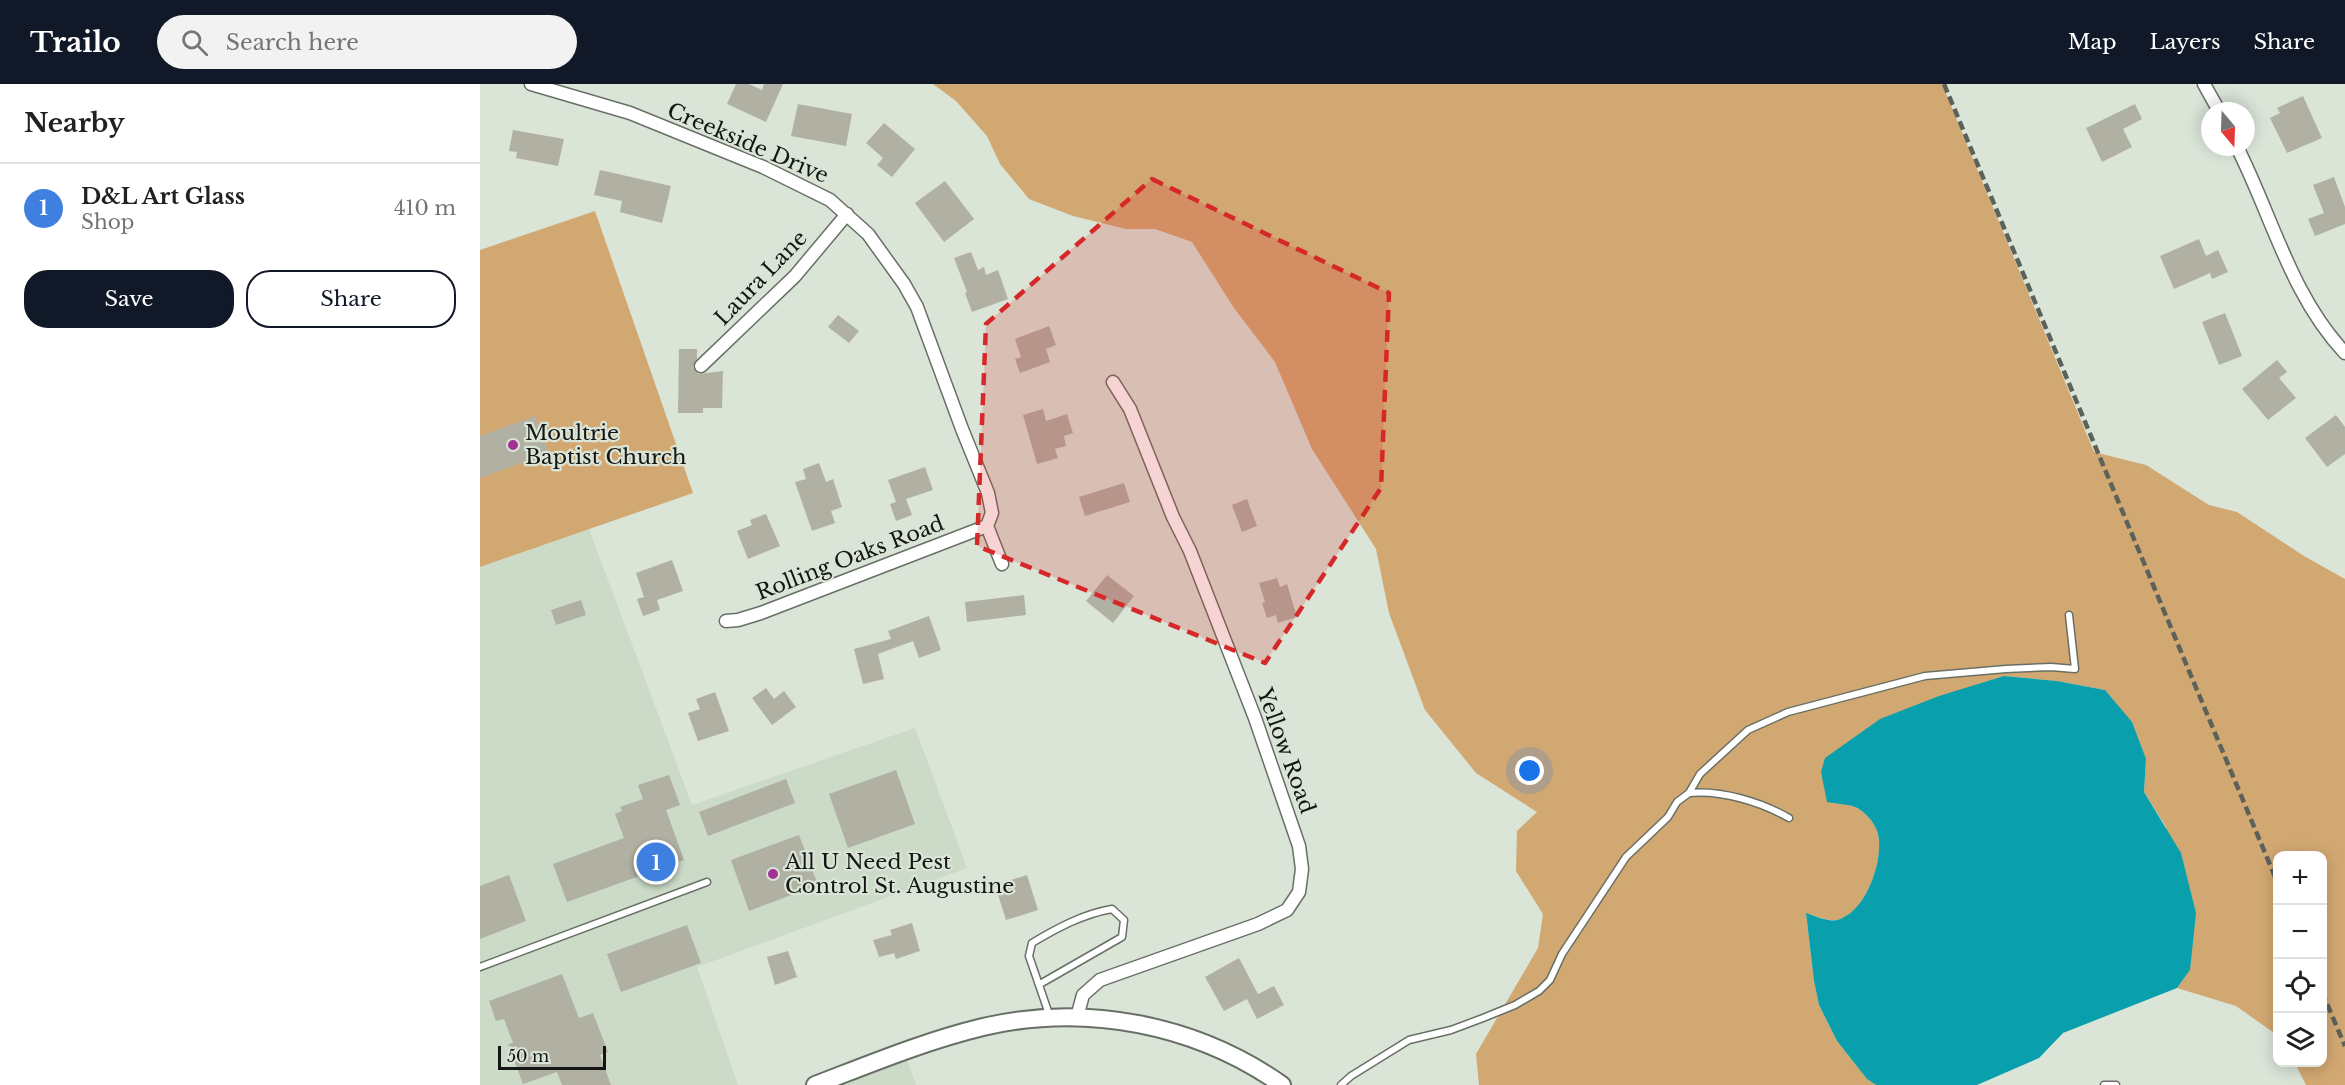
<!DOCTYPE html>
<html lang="en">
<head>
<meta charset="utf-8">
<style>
	:root { --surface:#fff; --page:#f2f2f2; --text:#202124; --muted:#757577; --line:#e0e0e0; --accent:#111827 }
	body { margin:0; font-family:"Libre Baskerville",serif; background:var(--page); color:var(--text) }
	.controls { position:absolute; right:18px; bottom:18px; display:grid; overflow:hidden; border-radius:12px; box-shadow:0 3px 15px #0003 }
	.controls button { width:54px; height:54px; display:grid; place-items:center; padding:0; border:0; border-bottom:2px solid var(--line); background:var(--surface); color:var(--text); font:30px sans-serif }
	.compass { position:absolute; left:1721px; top:18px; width:54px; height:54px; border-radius:50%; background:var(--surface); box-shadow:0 3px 15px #0003; rotate:161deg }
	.scale { position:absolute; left:18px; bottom:15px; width:108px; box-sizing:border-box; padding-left:6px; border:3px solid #131612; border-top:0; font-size:16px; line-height:21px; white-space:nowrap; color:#131612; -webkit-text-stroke:4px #dae4d7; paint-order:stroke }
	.you { position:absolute; left:1050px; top:687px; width:21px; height:21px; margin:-15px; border:4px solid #fff; border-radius:50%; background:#1a73e8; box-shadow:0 0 0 9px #1a73e833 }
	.badge { display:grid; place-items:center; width:39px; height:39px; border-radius:50%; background:var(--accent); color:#fff; font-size:20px; font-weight:700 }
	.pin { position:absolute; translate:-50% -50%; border:3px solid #fff; box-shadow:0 2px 6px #0006 }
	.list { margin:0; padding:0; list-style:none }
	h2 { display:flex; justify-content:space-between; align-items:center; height:78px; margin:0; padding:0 24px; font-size:26px }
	h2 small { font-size:20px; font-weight:400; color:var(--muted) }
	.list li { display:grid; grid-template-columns:39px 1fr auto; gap:18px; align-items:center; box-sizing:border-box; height:90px; padding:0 24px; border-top:2px solid var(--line) }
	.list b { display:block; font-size:22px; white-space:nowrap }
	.list p { margin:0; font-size:20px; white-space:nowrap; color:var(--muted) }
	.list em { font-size:20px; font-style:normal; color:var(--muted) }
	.actions { display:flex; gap:12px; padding:18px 24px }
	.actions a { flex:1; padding:14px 0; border:2px solid var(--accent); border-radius:24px; text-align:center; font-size:21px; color:var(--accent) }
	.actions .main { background:var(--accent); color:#fff }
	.icon { flex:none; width:33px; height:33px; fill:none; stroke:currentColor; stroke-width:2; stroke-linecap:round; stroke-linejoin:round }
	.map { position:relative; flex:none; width:1865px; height:1001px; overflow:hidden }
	header { display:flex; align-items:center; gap:36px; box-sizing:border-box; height:84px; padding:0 30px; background:var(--accent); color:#fff }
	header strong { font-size:28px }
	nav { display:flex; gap:33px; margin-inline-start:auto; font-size:21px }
	.search { width:420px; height:54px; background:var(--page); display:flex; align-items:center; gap:15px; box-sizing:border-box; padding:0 21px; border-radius:33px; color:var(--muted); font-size:22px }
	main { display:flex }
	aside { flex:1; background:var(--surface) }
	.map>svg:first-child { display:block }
</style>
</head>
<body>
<header>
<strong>Trailo</strong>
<div class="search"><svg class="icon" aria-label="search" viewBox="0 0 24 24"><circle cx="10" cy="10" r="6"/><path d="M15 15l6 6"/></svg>Search here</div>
<nav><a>Map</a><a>Layers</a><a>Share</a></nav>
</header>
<main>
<aside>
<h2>Nearby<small></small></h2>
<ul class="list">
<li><span class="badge" style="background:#3f7fe0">1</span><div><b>D&amp;L Art Glass</b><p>Shop</p></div><em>410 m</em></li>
</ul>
<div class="actions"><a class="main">Save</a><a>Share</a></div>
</aside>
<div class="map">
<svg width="1865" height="1001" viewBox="0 0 1865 1001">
	<rect width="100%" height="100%" fill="#dae4d7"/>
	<path fill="#ccdac8" d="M109,445L212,721L435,644L487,784L217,883L258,1001H0V483Z
		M427,976L436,1001H361Z"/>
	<path fill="#d2a872" d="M453,0H1462L1614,368L1666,381L1729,421L1757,428L1824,472L1865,495V1001H1826L1815,979L1842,978V772H1798L1797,951L1756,922L1697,904L1710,886L1686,743L1664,708L1666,675L1625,606L1577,597L1524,592L1347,717C1357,719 1371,720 1379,725C1387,730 1396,741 1398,750C1404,776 1386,830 1357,836C1348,838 1335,831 1326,830L1334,897L1339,921L1357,957L1387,995L1396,1001H999L996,970L1058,864L1063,830L1036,787L1037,747L1057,728L996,689L945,626L909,529L896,465L832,365L795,278L754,224L712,158L675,145H646L593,132L549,115L520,80L507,52L476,17Z
		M115,127L213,409L0,483V166Z"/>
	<path fill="#0a9fad" d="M1524,592L1577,597L1625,606L1652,638L1666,675L1664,708L1701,769L1716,829L1710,886L1697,904L1583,949L1559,974L1497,1001H1396L1387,995L1357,957L1339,921L1334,897L1326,829C1335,832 1348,838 1357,836C1386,829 1404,776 1398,750C1396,741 1387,730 1379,725C1371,720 1357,720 1347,718L1341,688L1345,674L1400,635L1459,612Z"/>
	<path fill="#b1b1a3" d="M256,0H269L282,6L284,0H303L286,38L247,20Z
		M1823,12L1842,54L1807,69L1790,34L1800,29L1797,24Z
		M318,20L372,30L366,62L311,52Z
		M1655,20L1662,35L1643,45L1652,63L1622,78L1606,44Z
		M404,39L435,65L412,93L397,81L403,74L386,59Z
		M33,46L84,55L78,82L36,74L37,68L29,67Z
		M120,86L191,102L182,139L140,128L142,117L114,111Z
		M1854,93L1865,123V140L1835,152L1828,135L1844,129L1833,101Z
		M465,97L494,135L464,158L435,119Z
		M1719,155L1726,172L1738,166L1748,188L1732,195L1730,189L1694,205L1680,172Z
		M491,168L498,186L504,183L506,191L518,186L528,215L492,228L485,209L487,208L474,174Z
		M1745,229L1762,272L1739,281L1722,238Z
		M358,231L379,247L369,259L348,243Z
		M569,242L576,261L566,265L570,278L540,289L535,275L541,273L535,255Z
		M199,265H217V275L213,283L218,290L243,287L242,324H223V329H198Z
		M1797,276L1807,288L1799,294L1816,314L1788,336L1762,305Z
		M563,325L566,337L587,330L593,349L584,352L586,362L575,365L578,374L557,380L543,331Z
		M1856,331L1865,343V370L1847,383L1825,354Z
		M55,332L69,369L0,394V352Z
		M339,379L346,398L353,395L362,423L351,427L355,439L332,447L315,398L326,395L323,385Z
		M445,383L453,406L426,415L432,431L416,437L410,420L416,418L408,396Z
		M644,399L650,418L605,432L599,413Z
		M767,415L777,442L762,448L752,421Z
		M286,430L300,462L268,475L257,447L272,441L270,436Z
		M192,476L203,507L177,516L180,526L163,532L157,515L164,513L156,489Z
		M627,491L654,512L633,539L606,517Z
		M797,494L800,503L807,500L817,533L798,539L796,531L787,534L782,519L785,518L779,499Z
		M544,511L546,531L487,538L485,518Z
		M101,516L106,531L76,541L71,526Z
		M449,532L461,566L439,574L433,557L398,570L404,595L383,600L374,565L411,555L408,547Z
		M286,604L294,615L304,607L316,623L292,641L272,614Z
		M235,608L249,647L218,657L208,629L220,625L216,615Z
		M416,686L435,740L368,764L349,710Z
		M189,691L200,721L186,726L204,776L87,818L73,780L144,754L135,730L142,727L140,723L163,715L158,701Z
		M306,695L315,719L228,752L219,728Z
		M319,751L338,801L269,827L251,776Z
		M29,791L46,837L0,855V802Z
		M547,791L558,826L526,836L515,801Z
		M432,839L440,867L416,875L414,869L399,873L393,856L412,851L410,846Z
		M207,841L221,879L141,908L127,870Z
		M308,867L317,893L295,901L287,873Z
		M759,874L778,910L794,902L804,921L777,935L767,915L744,927L725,893Z
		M82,890L99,934L113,929L128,968L120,971L131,1001H82L77,988L43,1000L28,960L33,959L24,935L16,937L9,917Z"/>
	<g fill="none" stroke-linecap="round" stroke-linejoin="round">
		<defs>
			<path id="lane" d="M1209,709C1242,706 1281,718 1309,734
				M0,883L227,798
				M560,900L642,853L644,836L632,825C603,830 577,844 552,859L549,872L570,933
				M861,1001L871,992L929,956L971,946L1003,934L1035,921L1059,907L1070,896L1082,870L1146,773L1188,733L1197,718L1209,709L1220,690L1268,646L1308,628L1445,592L1526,585L1571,583L1595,585L1589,531
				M1624,1001H1636"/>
			<path id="street" d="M51,0L150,29L283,83L350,116L388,150L424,200L437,223L482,345L508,409L512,429L507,442L522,480
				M1724,0L1739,27
				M1757,63C1792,132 1811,212 1865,269
				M221,282L315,192L367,130
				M246,537L258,536L281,529L507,442
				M597,933L603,911L620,896L778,840L807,826L819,808L822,785L819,762L775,634L710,467L693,433L650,325L633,298"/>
			<path id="secondary" d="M335,1001C390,980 445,957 503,943C605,919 716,940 802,1001"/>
		</defs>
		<use href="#lane" stroke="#687066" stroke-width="9"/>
		<use href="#street" stroke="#687066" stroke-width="15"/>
		<use href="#secondary" stroke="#687066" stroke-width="20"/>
		<use href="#lane" stroke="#fff" stroke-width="6"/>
		<use href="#street" stroke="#fff" stroke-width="12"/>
		<use href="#secondary" stroke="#fff" stroke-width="16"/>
		<path stroke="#5c615a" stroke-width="4.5" stroke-dasharray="9 4.5" stroke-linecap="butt" d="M1464,0L1798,800
			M1842,908L1865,962"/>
	</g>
	<path fill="#d62828" fill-opacity="0.2" stroke="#d62828" stroke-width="4.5" stroke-dasharray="12 8" stroke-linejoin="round" d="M672,95L909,209L901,404L785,579L497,462L506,240Z"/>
	<g fill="#9f3292" stroke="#dae4d7" stroke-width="2">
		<circle cx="33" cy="361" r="6"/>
		<circle cx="293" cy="790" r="6"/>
	</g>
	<g text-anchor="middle" stroke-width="4.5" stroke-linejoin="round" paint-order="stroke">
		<g font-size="21" fill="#131612" stroke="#dae4d7">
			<text transform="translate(268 59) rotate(23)" y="7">Creekside Drive</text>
			<text transform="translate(281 194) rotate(-46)" y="7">Laura Lane</text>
			<text transform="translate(370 474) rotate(-21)" y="7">Rolling Oaks Road</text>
			<text transform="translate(806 667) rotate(70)" y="7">Yellow Road</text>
		</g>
		<g font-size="21" fill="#131612" stroke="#dae4d7" text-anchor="start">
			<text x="45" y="356">Moultrie<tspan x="45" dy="24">Baptist Church</tspan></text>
			<text x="305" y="785">All U Need Pest<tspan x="305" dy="24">Control St. Augustine</tspan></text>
		</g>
	</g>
</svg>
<div class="controls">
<button>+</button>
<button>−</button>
<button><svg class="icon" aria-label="locate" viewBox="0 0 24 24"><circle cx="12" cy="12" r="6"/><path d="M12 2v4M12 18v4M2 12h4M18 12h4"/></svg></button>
<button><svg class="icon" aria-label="layers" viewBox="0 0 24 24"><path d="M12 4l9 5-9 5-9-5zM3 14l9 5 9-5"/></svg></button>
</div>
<svg class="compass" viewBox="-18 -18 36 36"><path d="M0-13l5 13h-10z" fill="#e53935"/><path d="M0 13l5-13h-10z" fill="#757577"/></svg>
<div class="scale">50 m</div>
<div class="you"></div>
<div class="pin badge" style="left:176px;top:778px;background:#3f7fe0">1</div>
</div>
</main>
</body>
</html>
